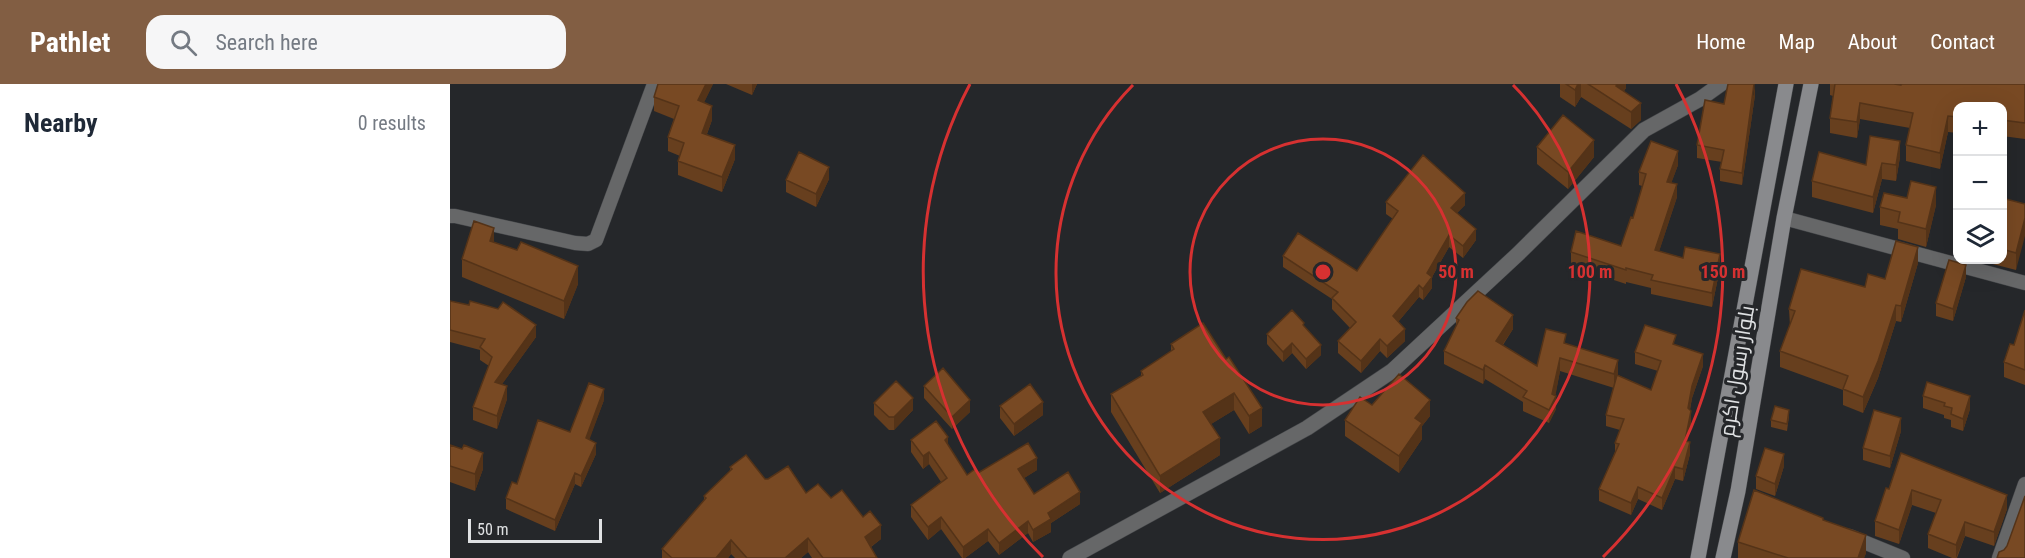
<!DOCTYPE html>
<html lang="en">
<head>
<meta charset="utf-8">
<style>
	:root { --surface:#fff; --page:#f6f6f7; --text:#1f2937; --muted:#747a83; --line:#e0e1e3; --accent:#825e43 }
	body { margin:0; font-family:"Roboto Condensed",Cairo,sans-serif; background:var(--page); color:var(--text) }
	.controls { position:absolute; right:18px; top:18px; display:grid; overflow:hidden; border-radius:12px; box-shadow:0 6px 24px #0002 }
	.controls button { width:54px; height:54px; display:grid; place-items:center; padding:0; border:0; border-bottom:2px solid var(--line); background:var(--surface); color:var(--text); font:30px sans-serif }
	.scale { position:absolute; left:18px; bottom:15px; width:134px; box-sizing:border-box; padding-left:6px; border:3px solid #dfe1e3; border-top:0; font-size:16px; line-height:21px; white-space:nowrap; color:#dfe1e3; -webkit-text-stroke:4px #25272a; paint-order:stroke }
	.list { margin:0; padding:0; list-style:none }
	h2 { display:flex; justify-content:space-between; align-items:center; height:78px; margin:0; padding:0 24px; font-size:26px }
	h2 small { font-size:20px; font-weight:400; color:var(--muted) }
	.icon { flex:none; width:33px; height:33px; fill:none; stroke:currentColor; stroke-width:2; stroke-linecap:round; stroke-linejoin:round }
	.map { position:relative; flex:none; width:1575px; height:474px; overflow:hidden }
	header { display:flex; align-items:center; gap:36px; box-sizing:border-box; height:84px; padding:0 30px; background:var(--accent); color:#fff }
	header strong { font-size:28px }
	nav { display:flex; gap:33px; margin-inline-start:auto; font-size:21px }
	.search { width:420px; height:54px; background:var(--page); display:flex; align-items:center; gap:15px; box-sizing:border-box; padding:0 21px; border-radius:18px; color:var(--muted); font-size:22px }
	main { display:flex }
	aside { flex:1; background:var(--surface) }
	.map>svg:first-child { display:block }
</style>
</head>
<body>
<header>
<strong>Pathlet</strong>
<div class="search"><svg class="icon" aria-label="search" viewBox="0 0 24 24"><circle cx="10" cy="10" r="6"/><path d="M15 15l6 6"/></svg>Search here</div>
<nav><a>Home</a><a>Map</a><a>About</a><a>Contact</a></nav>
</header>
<main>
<aside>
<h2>Nearby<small>0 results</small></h2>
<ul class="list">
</ul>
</aside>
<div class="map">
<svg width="1575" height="474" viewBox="0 0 1575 474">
	<rect width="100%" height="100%" fill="#25272a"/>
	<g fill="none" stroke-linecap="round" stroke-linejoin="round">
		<defs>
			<path id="minor" d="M0,132H5L125,159L138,160L146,156L204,0
				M1334,134L1575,199
				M1399,452L1453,474
				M1549,474L1575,400"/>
			<path id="tertiary" d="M620,474L857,344L942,287L1068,170L1194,46L1250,15L1271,0"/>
			<path id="secondary" d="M1248,474L1336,0
				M1273,474L1288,407L1334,134L1361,0"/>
		</defs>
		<use href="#minor" stroke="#434548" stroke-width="15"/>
		<use href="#tertiary" stroke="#434548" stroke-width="16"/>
		<use href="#secondary" stroke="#434548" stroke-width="16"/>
		<use href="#minor" stroke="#666768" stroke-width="14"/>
		<use href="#tertiary" stroke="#666768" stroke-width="15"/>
		<use href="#secondary" stroke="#898a8d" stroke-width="15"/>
	</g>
	<path fill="#673f1e" d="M208,0H263L254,18L262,36L257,50L285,75L272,108L228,91V77L230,72L218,67V53L224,35L204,27V13Z
		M276,0H307L302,11Z
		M1110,0H1176V4L1174,7L1191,36L1181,45L1131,13L1125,23L1110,13Z
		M1380,0H1444L1451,1L1575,0V55L1552,52V22H1508V49L1498,48L1490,85L1456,77V61L1460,44L1410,35L1407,54L1380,49V34L1383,12L1380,11Z
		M1305,11L1292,101L1270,97V85L1272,78L1247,74V61L1274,20Z
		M1087,63L1144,73L1118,105L1087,80Z
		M1450,73L1446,97L1432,95L1423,129L1362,113V97L1416,81Z
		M1228,81L1221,99L1227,113L1209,167L1270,184L1262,223L1201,210V204L1176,198V200L1121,182V168L1171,162L1183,134L1192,102L1189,101V88Z
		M379,95L366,123L336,108V96Z
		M1552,114L1575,120L1566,186L1531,177V176H1552Z
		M936,118L1015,121L1007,129L1026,156L1013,174L999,163L982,193V204L973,216L969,213L948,238L955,257L937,274L930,267L911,289L888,269V257L900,244L882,225V215L833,183V172L907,187L943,135L936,130Z
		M1486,121L1476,163L1448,155V145L1430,141V123Z
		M44,158L67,166L128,200L114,235L12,193V175Z
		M1468,179L1451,238L1446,237L1428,294L1413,329L1393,321V306L1330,283V267L1340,242L1339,225L1415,203L1435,195Z
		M1516,193L1503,237L1486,232V219Z
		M0,217L86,253L52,300L57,315L47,345L23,336V323L39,282L30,276V266L0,258Z
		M1575,226V301L1554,293V278L1564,261Z
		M1006,234L1063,245L1053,261L1087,282L1116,260L1168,290V291L1201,306L1208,287L1185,280V268L1226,261L1253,282L1242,314L1240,326L1241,339L1237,357L1240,370L1233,397L1225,395L1212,426L1188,415L1181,431L1149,417V405L1165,368V359L1170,346L1156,342V331L1164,304L1110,287L1105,312L1106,325L1099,339L1073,327V318L1035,295L1033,300L994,280V267L1006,243Z
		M753,239L812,342L799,350L784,326L761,340L770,371L710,409L661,328V310L691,292V287L721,268V260Z
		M854,243L871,271L856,285L842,269L833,278L817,260V250Z
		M474,302L520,328L502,345L474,314Z
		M1473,312L1520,325L1513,347L1501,343V336L1494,334V331L1473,324Z
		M154,316L139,355L146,370L131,403L125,400L105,447L56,425V414L67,400Z
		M424,319L463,326L444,346H439L424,331Z
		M922,321L980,332L972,342V355L949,389L895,352V336Z
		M550,322L593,331L564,352L550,334Z
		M1339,332L1337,347L1321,343V336Z
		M1451,347L1440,384L1413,376V364Z
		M461,356L498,362L517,391L587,386L574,394L584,410L630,420L601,439V448L583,458L578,449L549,471L538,457L515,474H512L491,445L478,456L461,433V421L491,398L479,380L473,385L461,368Z
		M0,361L33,385L25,407L0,398Z
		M1451,369L1557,425L1544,462L1515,452L1507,474H1502L1478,464V450L1486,429L1462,421L1449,460L1425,452V437L1439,405Z
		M1334,382L1325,412L1306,405V392Z
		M280,383L356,409L381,414L431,455L421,463L427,474H362L358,468L351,474H285L281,470L278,474H212V465L254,416V412L280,387Z
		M1373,436L1416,469L1414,474H1288V458Z"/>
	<path fill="#543318" d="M256,0H263L248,31V16Z
		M302,0H307L302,11Z
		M1128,0H1131V13L1125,23V6Z
		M1167,0H1176V4L1166,19V2Z
		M1305,0V11L1292,101V89Z
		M1191,19V36L1181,45V28Z
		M1410,19V35L1407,54V38Z
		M262,22V36L252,63V49Z
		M1498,32V48L1490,85V69Z
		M1144,56V73L1118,105V88Z
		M1450,57V73L1446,97V81Z
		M285,61V75L272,108V93Z
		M1228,67V81L1217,111V98Z
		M1432,79V95L1423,129V113Z
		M379,83V95L366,123V110Z
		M1227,100V113L1205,180V166Z
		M1486,103V121L1476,163V145Z
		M1015,109V121L1001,135V124Z
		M1575,134V152L1566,186V169Z
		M44,144V161L40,157Z
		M1026,145V156L1013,174V162Z
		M999,151V163L982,193V204L973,216V205L977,189Z
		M1468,163V179L1451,238V222Z
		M1270,170V184L1262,223V209Z
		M1516,181V193L1503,237V225Z
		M128,182V200L114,235V217Z
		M969,201V213L943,244V232Z
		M1446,221V237L1428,294L1413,329V313Z
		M1063,231V245L1046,270V257Z
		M86,241V253L45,310V298Z
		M955,245V257L937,274V262Z
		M930,255V267L911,289V277Z
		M842,259V269L833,278V268Z
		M871,261V271L856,285V275Z
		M1253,270V282L1242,314L1238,335V324L1242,302Z
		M1110,274V287L1105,314L1106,312V325L1099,339V326Z
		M1168,276V290L1164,304V290Z
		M1035,281V295L1033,300V286Z
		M57,302V315L47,345V332Z
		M154,305V316L136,365V354Z
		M784,309V326L753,345V328Z
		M1520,312V325L1513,347V335Z
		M463,314V326L444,346V333Z
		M520,316V328L502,345V333Z
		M980,316V332L972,342V355L949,389V372L965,334Z
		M593,318V331L564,352V340Z
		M812,324V342L799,350V332Z
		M1241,327V339L1235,369V357Z
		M1451,334V347L1440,384V372Z
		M498,353V365L495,356Z
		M770,354V371L710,409V392Z
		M1240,358V370L1233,397V385Z
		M146,359V370L131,403V392Z
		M479,368V380L473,385V372Z
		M33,369V385L25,407V390Z
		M1334,370V382L1325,412V400Z
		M587,374V386L568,398V385Z
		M1225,383V395L1212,426V414Z
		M125,389V400L105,447V436Z
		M1188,403V415L1181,431V419Z
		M1462,406V421L1449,460V446Z
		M630,408V420L601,439V448L583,458V446L598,429Z
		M1557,411V425L1544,462V448Z
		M491,433V445L478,456V443Z
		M578,437V449L549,471V459Z
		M1515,438V452L1506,474V461Z
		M431,441V455L415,467V453Z
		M538,445V457L515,474H513V463Z
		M1416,451V469L1414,474H1408Z
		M358,454V468L351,474H335Z
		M281,456V470L278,474H266Z"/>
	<path fill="#784923" stroke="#543318" stroke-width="1.5" d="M208,0H256L248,16L262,22L252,49L285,61L272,93L228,77L234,59L218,53L229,22L204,13Z
		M1116,0H1128L1125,6Z
		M1138,0H1167L1166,2L1191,19L1181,28Z
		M1278,0H1304L1292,89L1270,85L1274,66L1247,61L1255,16L1274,20Z
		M1385,0H1444L1451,1L1452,0H1575V39L1552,36V22H1508V33L1498,32L1490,69L1456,61L1463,29L1410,19L1407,38L1380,34Z
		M1113,31L1144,56L1118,88L1087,63Z
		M1420,52L1450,57L1446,81L1432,79L1423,113L1362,97L1369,68L1416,81Z
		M1201,57L1228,67L1217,98L1227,100L1205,166L1233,174L1235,163L1270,170L1262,209L1201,196L1203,191L1176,184V186L1121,168L1126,147L1171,162L1181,133L1183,134L1196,90L1189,88Z
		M349,68L379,83L366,110L336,96Z
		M973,71L1015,109L1001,124L1026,145L1013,162L999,151L977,189L982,193L973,205L969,201L943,232L955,245L937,262L930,255L911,277L888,257L906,238L882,214L888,208L833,172L848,149L907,187L948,127L936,118Z
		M1461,97L1486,103L1476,145L1448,138L1450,128L1430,123L1434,109L1457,114Z
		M1552,114L1575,120V134L1566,169L1552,165Z
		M24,137L44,144L40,157L67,166L71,158L128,182L114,217L12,175Z
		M1446,157L1468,163L1451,222L1446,221L1428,277L1413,313L1393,305L1398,292L1330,267L1345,227L1339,225L1351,185L1415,203L1418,190L1435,195Z
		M1499,176L1516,181L1503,225L1486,219Z
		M1028,207L1063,231L1046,257L1087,282L1096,245L1116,250L1114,259L1168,276L1164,290L1110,274L1102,310L1106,312L1099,326L1073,313L1077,307L1035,281L1033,286L994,267L1009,236L1006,234L1017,218Z
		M0,217L19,221L20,217L48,225L53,218L86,241L45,298L57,302L47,332L23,323L42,273L30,263L35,255L0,246Z
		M842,226L854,239L853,241L871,261L856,275L842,259L833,268L817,250Z
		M1575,226V286L1554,278L1560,260L1564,261Z
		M753,239L776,275L779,273L812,324L799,332L784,309L753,328L770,354L710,392L661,310L693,291L691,287L724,265L721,260Z
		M1195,241L1226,251L1223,260L1253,270L1242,302L1238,324L1241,327L1235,357L1240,358L1233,385L1225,383L1212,414L1188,403L1181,419L1149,405L1169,360L1165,359L1174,335L1156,331L1167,291L1201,306L1211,277L1185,268Z
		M493,284L520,316L502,333L474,302Z
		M949,290L980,316L965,334L972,339L949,372L895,336L910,313L922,321Z
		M446,297L463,314L444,333H439L424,319Z
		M1477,298L1520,312L1513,335L1501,330L1502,324L1494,322L1495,319L1473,312Z
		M139,299L154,305L136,354L146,359L131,392L125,389L105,436L56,414L62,398L67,400L88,336L120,348Z
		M580,300L593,318L564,340L550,322Z
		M1325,322L1339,326L1337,340L1321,336Z
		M1424,326L1451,334L1440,372L1413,364Z
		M486,337L498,353L495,356L517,391L525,385L528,389L578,359L587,374L568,385L584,410L618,388L630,408L598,429L601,435L583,446L578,437L549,459L538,445L513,463L491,433L478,443L461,421L497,394L479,368L473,372L461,356Z
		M0,361L12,365L14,361L33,369L25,390L0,382Z
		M1315,364L1334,370L1325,400L1306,392Z
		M1451,369L1557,411L1544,448L1515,438L1506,461L1478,450L1491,416L1462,406L1449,446L1425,437L1436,404L1439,405Z
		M296,371L315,395H318L338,382L356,409L368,400L381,414L392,406L413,433L420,427L431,441L415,453L427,474H373L358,454L335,474H297L281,456L266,474H222L212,465L256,414L254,412L282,385L280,383Z
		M1304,406L1373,434V436L1416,451L1408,474H1338L1288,458Z
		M1575,412V474H1547L1549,468L1554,466L1557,462Z"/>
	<g fill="none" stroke="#d63131" stroke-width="3">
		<circle cx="873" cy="188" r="133"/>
		<path d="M1063 1A267 267 0 1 1 683 1"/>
		<path d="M593 473A400 400 0 0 1 520 0M1226 0A400 400 0 0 1 1153 473"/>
	</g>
	<g text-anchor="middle" stroke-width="6" stroke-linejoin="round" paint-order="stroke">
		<g font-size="21" fill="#dfe1e3" stroke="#25272a">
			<text transform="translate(1287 287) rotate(-81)" y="7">بلوار رسول اکرم</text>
		</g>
	</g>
	<circle cx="873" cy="188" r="9" fill="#d63131" stroke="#25272a" stroke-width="3"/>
	<g font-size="18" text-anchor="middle" font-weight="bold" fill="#d63131" stroke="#25272a" stroke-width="6" stroke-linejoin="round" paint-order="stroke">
		<text x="1006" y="194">50 m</text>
		<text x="1140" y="194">100 m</text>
		<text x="1273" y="194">150 m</text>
	</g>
</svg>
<div class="controls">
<button>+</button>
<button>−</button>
<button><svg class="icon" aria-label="layers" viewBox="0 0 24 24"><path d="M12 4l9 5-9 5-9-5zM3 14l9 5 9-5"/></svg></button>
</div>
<div class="scale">50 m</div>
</div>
</main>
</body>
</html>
